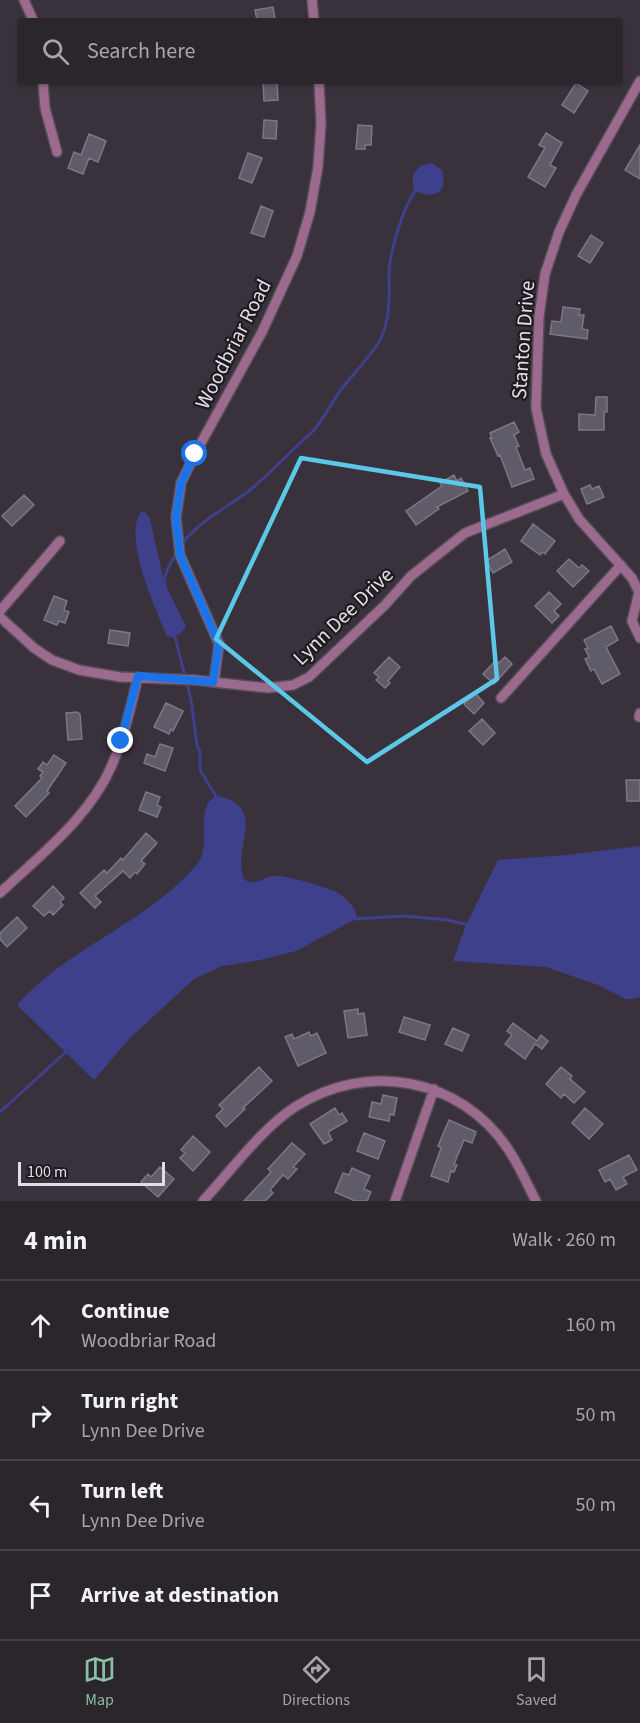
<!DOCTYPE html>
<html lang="en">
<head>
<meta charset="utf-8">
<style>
	:root { --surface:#2b252c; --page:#332d34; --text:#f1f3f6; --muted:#a6a5a9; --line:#474248; --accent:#8abfa5 }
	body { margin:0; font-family:"Source Sans 3",sans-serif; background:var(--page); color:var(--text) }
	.scale { position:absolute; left:18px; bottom:15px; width:147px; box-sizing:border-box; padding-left:6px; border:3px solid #e2dde4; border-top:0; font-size:16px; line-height:21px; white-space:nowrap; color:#e2dde4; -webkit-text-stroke:4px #1e1a1f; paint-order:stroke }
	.stop { position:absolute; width:18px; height:18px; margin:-14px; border:4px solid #1a73e8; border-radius:50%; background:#fff }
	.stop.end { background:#1a73e8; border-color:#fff; box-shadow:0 2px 6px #0008 }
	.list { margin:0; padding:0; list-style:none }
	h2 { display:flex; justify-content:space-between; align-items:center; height:78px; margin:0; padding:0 24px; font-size:26px }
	h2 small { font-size:20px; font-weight:400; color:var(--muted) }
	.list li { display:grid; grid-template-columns:39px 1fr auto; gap:18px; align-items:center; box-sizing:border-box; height:90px; padding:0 24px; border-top:2px solid var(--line) }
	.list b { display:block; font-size:22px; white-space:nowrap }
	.list p { margin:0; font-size:20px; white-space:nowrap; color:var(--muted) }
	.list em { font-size:20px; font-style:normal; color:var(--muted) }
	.icon { flex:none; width:33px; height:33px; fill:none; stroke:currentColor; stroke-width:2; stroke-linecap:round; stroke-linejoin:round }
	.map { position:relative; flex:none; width:640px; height:1201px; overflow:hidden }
	.search { position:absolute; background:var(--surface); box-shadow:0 2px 4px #0004; left:18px; right:18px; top:18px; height:66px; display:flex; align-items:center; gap:15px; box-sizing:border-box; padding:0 21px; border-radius:0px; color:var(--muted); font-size:22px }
	.sheet { height:438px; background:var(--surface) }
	nav { display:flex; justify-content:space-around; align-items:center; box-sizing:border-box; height:84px; border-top:2px solid var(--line); background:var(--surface); font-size:16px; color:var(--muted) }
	nav a { display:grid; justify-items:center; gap:3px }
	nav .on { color:var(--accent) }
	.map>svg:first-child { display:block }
</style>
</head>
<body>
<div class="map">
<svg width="640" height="1201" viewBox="0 0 640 1201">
	<rect width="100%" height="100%" fill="#39313b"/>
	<path fill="#3e408c" d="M432,163L442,170C443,174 444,181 443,185C440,199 421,195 413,189V175L420,166Z
		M142,511L146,513L150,519L164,581L186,627L181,633L173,638L167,636C156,610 121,535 142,511Z
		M217,796C271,806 229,851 245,880C256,886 262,878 272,876C283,874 326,887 336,892C345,897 355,906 357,916L354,920L296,951L260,960L222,966L194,979L129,1039L94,1080L17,1005C66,949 142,925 192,870C197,865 202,858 203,850C207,833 197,804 217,796Z
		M640,846V997L631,999H625L601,986L546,967L453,961L466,925L498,860L566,855Z"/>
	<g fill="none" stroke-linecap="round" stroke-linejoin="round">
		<path stroke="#3e408c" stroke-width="3" d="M182,544C201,518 232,506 256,485C275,468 293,449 312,432C322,423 333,399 343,387C354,373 367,360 377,345C389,327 390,299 389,279C388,256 403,206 417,189
			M165,585C163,573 171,562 177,553
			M174,633L191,700L197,745L200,752V770L217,798
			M352,919L404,916L448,920L468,925
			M0,1112L67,1051"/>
	</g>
	<path fill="#5f5b68" stroke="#7b7885" stroke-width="1.5" d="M273,7L275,20H257L255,10Z
		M263,82H277L278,100L264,101Z
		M576,83L588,91L574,113L562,105Z
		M264,120L277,121L276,139L263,138Z
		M358,125L372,126L371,145H365V149H356Z
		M546,133L562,143L550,165L556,168L545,187L528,177L545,148L539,145Z
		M89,134L106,141L98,162L89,158L83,174L68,168L74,152L81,155Z
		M640,145V179L625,170Z
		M248,153L262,158L252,183L239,178Z
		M261,206L273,211L264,237L251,233Z
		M591,235L603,243L590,263L578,256Z
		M563,307L580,309L579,315H584L582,329L588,330L587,339L550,334L552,321L561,322Z
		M596,397H607V412H604V430H579V414L595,415Z
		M514,422L519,432L514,435L519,446L516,447L525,470L530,468L534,479L512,487L500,455L498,456L490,438H492L490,433Z
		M454,475L457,481L461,478L468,491L437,507L439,509L416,525L406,511L442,486L440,483Z
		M590,485L592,489L599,486L604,497L587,504L581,489Z
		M24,495L34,505L12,526L2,516Z
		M533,524L555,541L545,554L542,552L540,555L521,541Z
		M505,549L512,562L493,573L486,561Z
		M569,559L579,568L582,565L589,571L573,587L557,571Z
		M549,592L561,604L554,611L559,616L552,623L535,606Z
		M54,596L67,601L64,610L69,612L65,623L59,621L57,625L44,620Z
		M611,626L618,640L606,647L620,674L602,684L594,669L591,671L585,659L589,657L585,649L588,648L584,640Z
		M110,630L130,633L128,646L108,643Z
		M389,657L400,667L388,681L390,683L385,688L376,680L379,677L374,673Z
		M505,657L512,664L494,684L483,674L496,660L499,663Z
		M475,693L484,703L474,714L464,704Z
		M166,703L183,711L173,731L171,729L169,734L154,727Z
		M77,712L80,714L82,739L68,740L66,713Z
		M482,719L495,733L483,745L469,731Z
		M160,744L173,748L165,771L144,763L147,754L155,757Z
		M54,755L66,763L47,791L49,793L26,817L15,806L42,778L40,776L43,772L38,769L43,762L47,765Z
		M626,780H640V801H627Z
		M146,792L160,797L157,805L161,807L157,817L139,810Z
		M146,833L157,843L141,861L145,864L137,874L135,872L130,878L123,871L95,896L101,902L95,908L80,893L104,870L107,873L121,858L123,860Z
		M53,886L64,898L60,902L63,905L53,915L50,911L44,916L33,906Z
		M17,917L27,928L7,947L0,939V933Z
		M358,1009V1014L364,1013L367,1035L348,1038L344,1011Z
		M404,1017L430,1025L425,1040L399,1032Z
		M513,1023L537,1041L541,1035L548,1041L542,1049L535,1044L525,1059L505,1044L512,1035L507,1031Z
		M453,1028L469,1035L462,1051L445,1044Z
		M309,1032L311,1036L317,1033L326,1053L298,1066L285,1037L292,1034L294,1039Z
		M259,1067L272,1081L243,1108L245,1109L226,1127L216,1116L223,1109L219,1105Z
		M561,1067L572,1076L570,1079L585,1092L574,1103L564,1094L561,1098L546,1084Z
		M383,1095L397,1098L394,1115L390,1114L389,1121L369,1117L372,1102L381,1104Z
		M335,1108L339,1115L342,1113L347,1121L328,1132L332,1140L324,1144L310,1124Z
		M585,1108L603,1124L589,1139L572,1123Z
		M449,1120L476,1132L472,1143L464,1140L454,1164L457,1165L454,1172L451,1171L448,1182L431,1176L441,1148L438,1146Z
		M364,1133L385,1141L378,1159L357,1151Z
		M193,1136L210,1152L193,1171L180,1158L185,1153L181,1150Z
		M292,1143L305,1154L293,1167L297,1169L288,1179L283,1175L270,1190L273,1193L265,1201H244L271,1172L268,1169Z
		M629,1155L637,1170L623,1177L627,1184L616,1190L610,1179L605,1182L599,1170Z
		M160,1167L174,1179L158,1197L141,1182L148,1174L151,1177Z
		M352,1168L370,1176L364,1189L371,1192L367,1201H355L335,1192L343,1173L349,1175Z"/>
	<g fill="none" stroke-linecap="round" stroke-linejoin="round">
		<defs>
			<path id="minor" d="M24,0L33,20
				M312,0L314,20
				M43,82L45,108L57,152
				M639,592L632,578L579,519L564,494L546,454L536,408L539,317L545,274L559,232L576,195L640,81
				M639,592L632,621L640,638
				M0,611L60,541
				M0,617L34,648L52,660L79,670L120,677L195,680L268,688L293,685L309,677L385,605L411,576L465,533L564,494
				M214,682L219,644L180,555L176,517L180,491L181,483L195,454L262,332L297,256L310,212L318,167L321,124L319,82
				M501,698L621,565
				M639,717L640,713
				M0,893C40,855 90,817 112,765C124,737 131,706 138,677
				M203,1201C230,1172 262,1128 295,1107C366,1061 460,1077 508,1149C519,1165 527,1184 536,1201
				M395,1201L434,1089"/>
		</defs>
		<use href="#minor" stroke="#544d56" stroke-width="12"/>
		<use href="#minor" stroke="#9d6a8f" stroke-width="9"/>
	</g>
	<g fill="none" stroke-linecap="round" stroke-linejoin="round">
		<path stroke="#1a73e8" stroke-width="8" d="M121,741L138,676L213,682L219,644L180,555L176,517L181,483L195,454"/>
	</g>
	<path fill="none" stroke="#5bc8e7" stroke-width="4.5" stroke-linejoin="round" d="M301,458L480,487L497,679L367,762L216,639Z"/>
	<g text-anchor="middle" stroke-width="4.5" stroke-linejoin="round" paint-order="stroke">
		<g font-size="21" fill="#e2dde4" stroke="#1e1a1f">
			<text transform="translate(523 340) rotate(-86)" y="7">Stanton Drive</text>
			<text transform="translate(233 344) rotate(-63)" y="7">Woodbriar Road</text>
			<text transform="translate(343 616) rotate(-44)" y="7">Lynn Dee Drive</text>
		</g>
	</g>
</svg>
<div class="scale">100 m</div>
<div class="stop" style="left:195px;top:454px"></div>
<div class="stop end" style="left:121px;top:741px"></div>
<div class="search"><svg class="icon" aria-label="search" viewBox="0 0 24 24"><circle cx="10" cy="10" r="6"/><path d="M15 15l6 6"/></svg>Search here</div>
</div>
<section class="sheet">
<h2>4 min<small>Walk · 260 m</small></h2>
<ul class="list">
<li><svg class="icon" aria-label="ahead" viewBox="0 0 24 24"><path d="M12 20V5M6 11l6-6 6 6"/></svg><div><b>Continue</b><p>Woodbriar Road</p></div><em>160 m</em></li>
<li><svg class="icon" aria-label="right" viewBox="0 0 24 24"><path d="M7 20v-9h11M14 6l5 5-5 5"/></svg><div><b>Turn right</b><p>Lynn Dee Drive</p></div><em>50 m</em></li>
<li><svg class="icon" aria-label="left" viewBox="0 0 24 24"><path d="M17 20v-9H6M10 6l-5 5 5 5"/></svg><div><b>Turn left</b><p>Lynn Dee Drive</p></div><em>50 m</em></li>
<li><svg class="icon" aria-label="arrive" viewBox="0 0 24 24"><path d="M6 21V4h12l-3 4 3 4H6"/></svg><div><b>Arrive at destination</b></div></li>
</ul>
</section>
<nav>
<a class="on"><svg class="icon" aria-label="map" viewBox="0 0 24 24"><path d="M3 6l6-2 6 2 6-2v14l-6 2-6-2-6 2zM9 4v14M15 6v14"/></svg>Map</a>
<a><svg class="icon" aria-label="directions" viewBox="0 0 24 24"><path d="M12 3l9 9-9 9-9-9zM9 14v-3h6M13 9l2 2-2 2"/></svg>Directions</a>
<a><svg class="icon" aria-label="saved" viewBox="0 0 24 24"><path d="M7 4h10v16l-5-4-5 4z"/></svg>Saved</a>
</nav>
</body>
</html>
